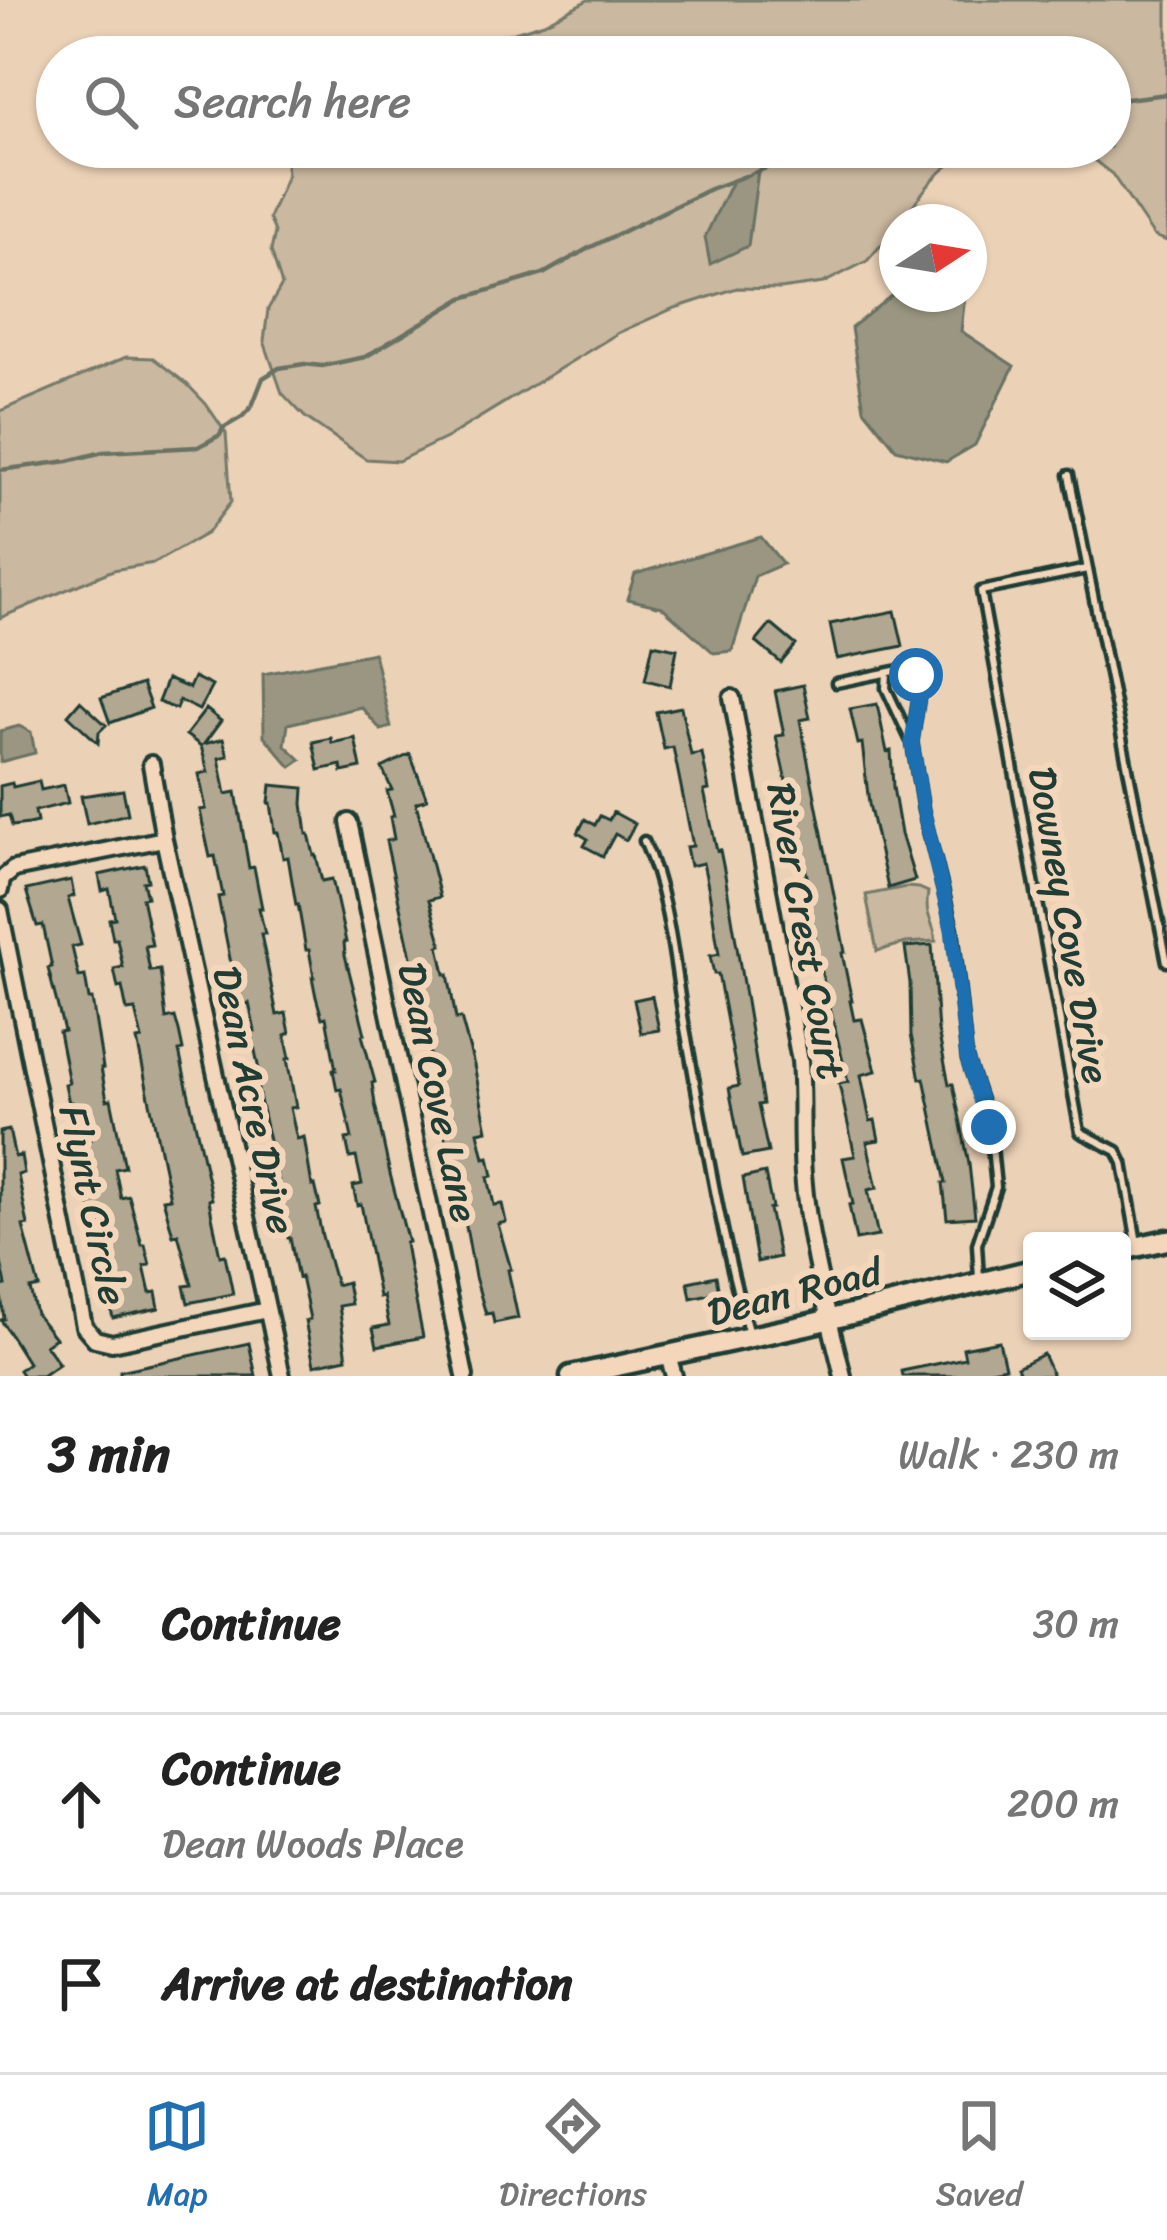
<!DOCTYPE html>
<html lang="en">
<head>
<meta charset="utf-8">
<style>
	:root { --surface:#fff; --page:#f2f2f2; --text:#222; --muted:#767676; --line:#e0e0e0; --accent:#1f6fb2 }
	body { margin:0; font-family:Sriracha,sans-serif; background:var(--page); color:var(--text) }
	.controls { position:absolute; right:36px; bottom:36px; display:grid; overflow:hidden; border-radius:12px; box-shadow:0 3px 9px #0004 }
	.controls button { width:108px; height:108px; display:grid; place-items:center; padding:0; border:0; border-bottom:3px solid var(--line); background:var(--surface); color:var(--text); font:60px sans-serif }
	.compass { position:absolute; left:879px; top:204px; width:108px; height:108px; border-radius:50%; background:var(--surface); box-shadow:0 3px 9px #0004; rotate:78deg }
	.stop { position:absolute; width:36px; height:36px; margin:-27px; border:9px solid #1f6fb2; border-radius:50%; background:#fff }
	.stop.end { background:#1f6fb2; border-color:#fff; box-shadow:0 3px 12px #0008 }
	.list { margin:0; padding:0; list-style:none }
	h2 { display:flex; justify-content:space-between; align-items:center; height:156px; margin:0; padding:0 48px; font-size:51px }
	h2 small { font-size:39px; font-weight:400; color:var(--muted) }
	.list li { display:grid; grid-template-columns:78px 1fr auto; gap:36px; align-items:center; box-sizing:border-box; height:180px; padding:0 48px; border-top:3px solid var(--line) }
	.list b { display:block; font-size:45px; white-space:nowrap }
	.list p { margin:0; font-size:39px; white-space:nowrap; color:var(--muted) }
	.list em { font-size:39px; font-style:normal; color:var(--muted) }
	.icon { flex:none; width:66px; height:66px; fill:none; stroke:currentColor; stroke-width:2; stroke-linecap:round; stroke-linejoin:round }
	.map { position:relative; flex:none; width:1167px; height:1376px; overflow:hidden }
	.search { position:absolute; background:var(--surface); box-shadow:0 3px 9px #0004; left:36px; right:36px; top:36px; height:132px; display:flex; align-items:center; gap:30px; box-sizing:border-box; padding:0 42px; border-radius:66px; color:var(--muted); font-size:45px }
	.sheet { height:696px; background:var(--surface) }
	nav { display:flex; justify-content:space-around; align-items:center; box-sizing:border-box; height:168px; border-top:3px solid var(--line); background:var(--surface); font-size:33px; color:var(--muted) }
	nav a { display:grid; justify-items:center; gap:6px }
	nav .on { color:var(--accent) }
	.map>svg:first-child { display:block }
</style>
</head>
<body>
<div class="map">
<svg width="1167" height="1376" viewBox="0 0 1167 1376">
	<rect width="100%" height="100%" fill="#ebd1b6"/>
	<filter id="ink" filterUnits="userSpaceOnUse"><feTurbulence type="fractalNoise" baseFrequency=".00833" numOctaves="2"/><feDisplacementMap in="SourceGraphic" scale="24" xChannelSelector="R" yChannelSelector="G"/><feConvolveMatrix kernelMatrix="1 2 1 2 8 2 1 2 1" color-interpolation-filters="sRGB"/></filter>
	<g filter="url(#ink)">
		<path fill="#cab8a0" stroke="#747a6a" stroke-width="3" d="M588,0H1167V241L1154,236L1112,174L1077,147H1110V57H432L544,23Z
			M285,147H993C944,156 928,185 901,222H897L896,228L867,261L823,283L780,289L737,288L672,309L618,333L448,437L398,461L366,459L305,417L282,393L264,341L268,309L282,285L271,251L275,232L269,218L287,175Z
			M126,357L153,358L187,384L206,404L226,433L231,502L207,533L154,563L113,570L0,618V411Z
			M906,887L919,888L928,892C924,920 934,918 936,941L906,943L877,951L866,895Z"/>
		<path fill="#9a9682" stroke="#697263" stroke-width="3" d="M758,171L748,246L710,264L705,237L732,181Z
			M897,291V294H956L965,296L961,331L1014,366L975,445L946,462L896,449L864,409L851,328Z
			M761,537L783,564L755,576L732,651L714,653L662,607L627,599L635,574Z
			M374,653L391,727L381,730L361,707L288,724L285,745L301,760L291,767L264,736L263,674Z
			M19,726L31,732L35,753L0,762V731Z"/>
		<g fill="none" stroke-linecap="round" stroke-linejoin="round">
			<path stroke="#697263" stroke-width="4.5" d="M1110,101L1167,94
				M756,172L820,147
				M0,470L68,461L103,452L198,447L220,435L223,428L242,417L252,406L263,378L279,368L304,364L322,366L365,357L463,298L543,274L589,248L710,189L745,176"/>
		</g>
		<path fill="#b2a791" stroke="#1f3d34" stroke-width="3" d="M895,611L903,646L837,659L830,624Z
			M771,624L796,645L781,663L756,642Z
			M653,644L677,649L670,686L645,680Z
			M194,677L212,686L199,710L179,700L176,709L158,702L167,679L189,688Z
			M142,684L151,708L110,723L101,698Z
			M803,685L810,718L800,720L845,952L842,953L852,1001H850L854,1020L862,1019L876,1071L861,1075L870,1121L875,1120L879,1140L867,1142L877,1188L868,1190L878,1236L856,1240L849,1205L853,1204L843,1158L855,1156L839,1084L848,1082L821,970L804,876H807L776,736L784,735L775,691Z
			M80,701L106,725L99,732L98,743L68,715Z
			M877,704L887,752L891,751L893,787L901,834L915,880L888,888L869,804L862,743L858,744L850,709Z
			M681,707L691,755L702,753L709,790L704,791L717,851L720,850L725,875L763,1104L758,1105L768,1152L742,1157L729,1088L739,1086L718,974H714L710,956L719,954L709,891L703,863L690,866L686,847L693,846L673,747L664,749L656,712Z
			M206,709L221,721L204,744L223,739L228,756L219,758L226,794L236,792L249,868L254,867L262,908H259L265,934H261L277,1015L286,1013L290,1033L285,1035L290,1058L287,1059L296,1107L290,1108L297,1139L304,1137L312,1186L315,1185L320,1206L316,1207L322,1236L336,1285L347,1282L351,1304L339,1306L347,1358L314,1365L305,1321L310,1319L301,1277L298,1278L290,1238H288L284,1219H286L254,1072L259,1070L253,1041L248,1042L246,1032L255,1031L249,1003L239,1005L218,897L223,896L215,856L210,857L203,825L200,810L206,809L199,774L208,772L201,746L186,735Z
			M331,738L332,743L355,738L361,768L342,772L341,765L319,770L313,742Z
			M410,754L427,799L416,803L440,897L429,900L442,945L439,946L445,974H448L456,1019L461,1018L474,1065L487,1130L478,1132L484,1158L489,1157L493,1176L488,1177L494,1205L502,1204L506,1222L498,1224L511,1269L508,1270L518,1318L494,1323L492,1313L486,1314L475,1277L465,1221L450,1165L435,1073L422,1026L421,1004L386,841L394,839L390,817L394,816L387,791L392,790L382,768Z
			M39,781L41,790L64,785L68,803L35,811L37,822L28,824L12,826L9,815L0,817V786L12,783L13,787Z
			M271,785L304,788L303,804L307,834H309L314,855H316L322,881L332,879L346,942H344L345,955L365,1034L362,1035L375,1082L372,1083L375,1104L390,1174L408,1242L405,1243L409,1267L423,1337L377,1346L373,1328L389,1325L383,1296L379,1297L361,1204L357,1205L353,1186L362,1184L356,1157L350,1158L346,1139L352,1138L341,1089L337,1090L333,1070H336L326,1017L322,1018L316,997L312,977H314L309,950H306L298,904L296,905L288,857L283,858L278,832H275L271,803H269Z
			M123,790L128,814L87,824L81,796Z
			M613,812L635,824L626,840L615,834L603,856L584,846L588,839L578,833L585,819L595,825L600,816L609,820Z
			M145,865L148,881L143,882L147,897L142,898L152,945L145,946L150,971L160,970L166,1019L175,1017L179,1031L183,1050L179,1051L212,1199L209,1200L212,1216L220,1256L225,1255L233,1294L188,1303L184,1286L192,1285L178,1234L173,1235L163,1199L170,1198L137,1040L142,1039L135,1010L127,1011L122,987L118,988L114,969L123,967L117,939H113L109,919L115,918L109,889L102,891L99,875Z
			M71,880L74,896L68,898L81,945L72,947L79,977L85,976L89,999H92L103,1068H101L107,1100L111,1099L125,1167L115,1169L121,1198L129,1196L142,1245H145L150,1265L144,1266L150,1293L156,1292L159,1308L113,1318L109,1302L114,1301L107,1263L112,1262L103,1223L94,1225L85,1182L90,1181L83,1142L90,1140L84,1113L75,1115L72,1102L69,1103L65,1084L69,1083L59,1032L64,1031L48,968L52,967L43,925L37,926L26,890Z
			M932,945L938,1031L949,1084H953L969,1164L975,1217L947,1219L943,1183H946L924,1078L920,1079L911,1035L910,983L905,947Z
			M652,996L659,1030L641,1033L634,1000Z
			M9,1130L15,1157L21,1155L24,1173L18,1175L28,1225L23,1226L39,1287L30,1289L36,1314L55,1338L45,1345L59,1364L42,1376H23L19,1370L28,1363L1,1320L4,1319L0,1286L6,1285L0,1258V1132Z
			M765,1173L772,1208L769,1209L779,1257L757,1262L743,1178Z
			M716,1276L719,1292L691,1298L688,1282Z
			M999,1341L1005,1367L964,1376H903L902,1371L965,1358L963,1348Z
			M249,1343L256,1376H120V1371Z
			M1043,1354L1053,1376H1021L1017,1367Z"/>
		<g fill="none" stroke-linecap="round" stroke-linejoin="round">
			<defs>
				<path id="lane" d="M1069,475L1167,962
					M1087,569L981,591L1080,1132L1117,1151L1123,1163L1137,1243
					M887,674L886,688L910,739
					M836,683L909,668L916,675L920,690L912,742L923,810L953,929L967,1059L990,1127L996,1187L977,1244L979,1278
					M644,841C670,899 674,966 685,1028C704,1130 720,1234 749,1334"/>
				<path id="street" d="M732,698L800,1061C803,1099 800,1136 803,1174C808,1241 827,1310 843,1376
					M151,764L164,839L282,1376
					M349,822L465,1376
					M0,890L2,879L14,869L164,839
					M0,910L84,1326L95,1339L112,1343L267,1310
					M668,1355L674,1376"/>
				<path id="secondary" d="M1122,1250L1167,1240
					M571,1376L806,1325L1032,1270"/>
			</defs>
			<use href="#lane" stroke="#1f3d34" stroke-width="15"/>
			<use href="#street" stroke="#1f3d34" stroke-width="22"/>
			<use href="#secondary" stroke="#1f3d34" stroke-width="27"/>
			<use href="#lane" stroke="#f4d7bb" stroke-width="6"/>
			<use href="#street" stroke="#f4d7bb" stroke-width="14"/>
			<use href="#secondary" stroke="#f4d7bb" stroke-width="18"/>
		</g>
	</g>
	<g fill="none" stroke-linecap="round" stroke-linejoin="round" filter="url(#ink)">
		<path stroke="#1f6fb2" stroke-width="15" d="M916,675L920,690L912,742L923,809L952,929L967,1059L989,1127"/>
	</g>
	<g text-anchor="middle" stroke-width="12" stroke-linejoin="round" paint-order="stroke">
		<g font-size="39" fill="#1f3d34" stroke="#f4d7bb">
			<text transform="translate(1070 925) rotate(80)" y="14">Downey Cove Drive</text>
			<text transform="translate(807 931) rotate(80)" y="14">River Crest Court</text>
			<text transform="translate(439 1092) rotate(78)" y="14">Dean Cove Lane</text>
			<text transform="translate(255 1100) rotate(78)" y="14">Dean Acre Drive</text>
			<text transform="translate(94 1205) rotate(78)" y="14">Flynt Circle</text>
			<text transform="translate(794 1291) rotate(-14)" y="14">Dean Road</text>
		</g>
	</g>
</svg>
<div class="controls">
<button><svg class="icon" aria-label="layers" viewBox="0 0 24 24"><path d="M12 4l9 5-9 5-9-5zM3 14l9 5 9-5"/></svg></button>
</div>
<svg class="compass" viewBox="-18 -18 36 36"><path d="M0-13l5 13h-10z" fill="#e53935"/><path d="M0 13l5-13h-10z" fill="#767676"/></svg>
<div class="stop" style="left:916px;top:675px"></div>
<div class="stop end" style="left:989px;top:1127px"></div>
<div class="search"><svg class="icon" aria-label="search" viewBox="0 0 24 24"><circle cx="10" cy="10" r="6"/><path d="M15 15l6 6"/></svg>Search here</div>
</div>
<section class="sheet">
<h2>3 min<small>Walk · 230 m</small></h2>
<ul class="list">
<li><svg class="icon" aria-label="ahead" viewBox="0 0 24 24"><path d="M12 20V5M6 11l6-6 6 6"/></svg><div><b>Continue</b></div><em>30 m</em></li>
<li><svg class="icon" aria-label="ahead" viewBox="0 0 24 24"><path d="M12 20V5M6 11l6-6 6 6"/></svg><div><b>Continue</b><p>Dean Woods Place</p></div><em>200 m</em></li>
<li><svg class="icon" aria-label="arrive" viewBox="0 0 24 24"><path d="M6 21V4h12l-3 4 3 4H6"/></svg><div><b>Arrive at destination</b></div></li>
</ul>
</section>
<nav>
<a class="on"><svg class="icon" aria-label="map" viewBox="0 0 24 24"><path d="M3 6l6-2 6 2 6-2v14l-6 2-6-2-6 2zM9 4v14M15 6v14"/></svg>Map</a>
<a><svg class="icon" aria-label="directions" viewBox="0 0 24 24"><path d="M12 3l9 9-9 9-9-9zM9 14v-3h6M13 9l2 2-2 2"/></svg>Directions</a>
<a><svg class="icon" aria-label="saved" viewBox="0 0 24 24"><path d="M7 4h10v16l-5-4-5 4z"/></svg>Saved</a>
</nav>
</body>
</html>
